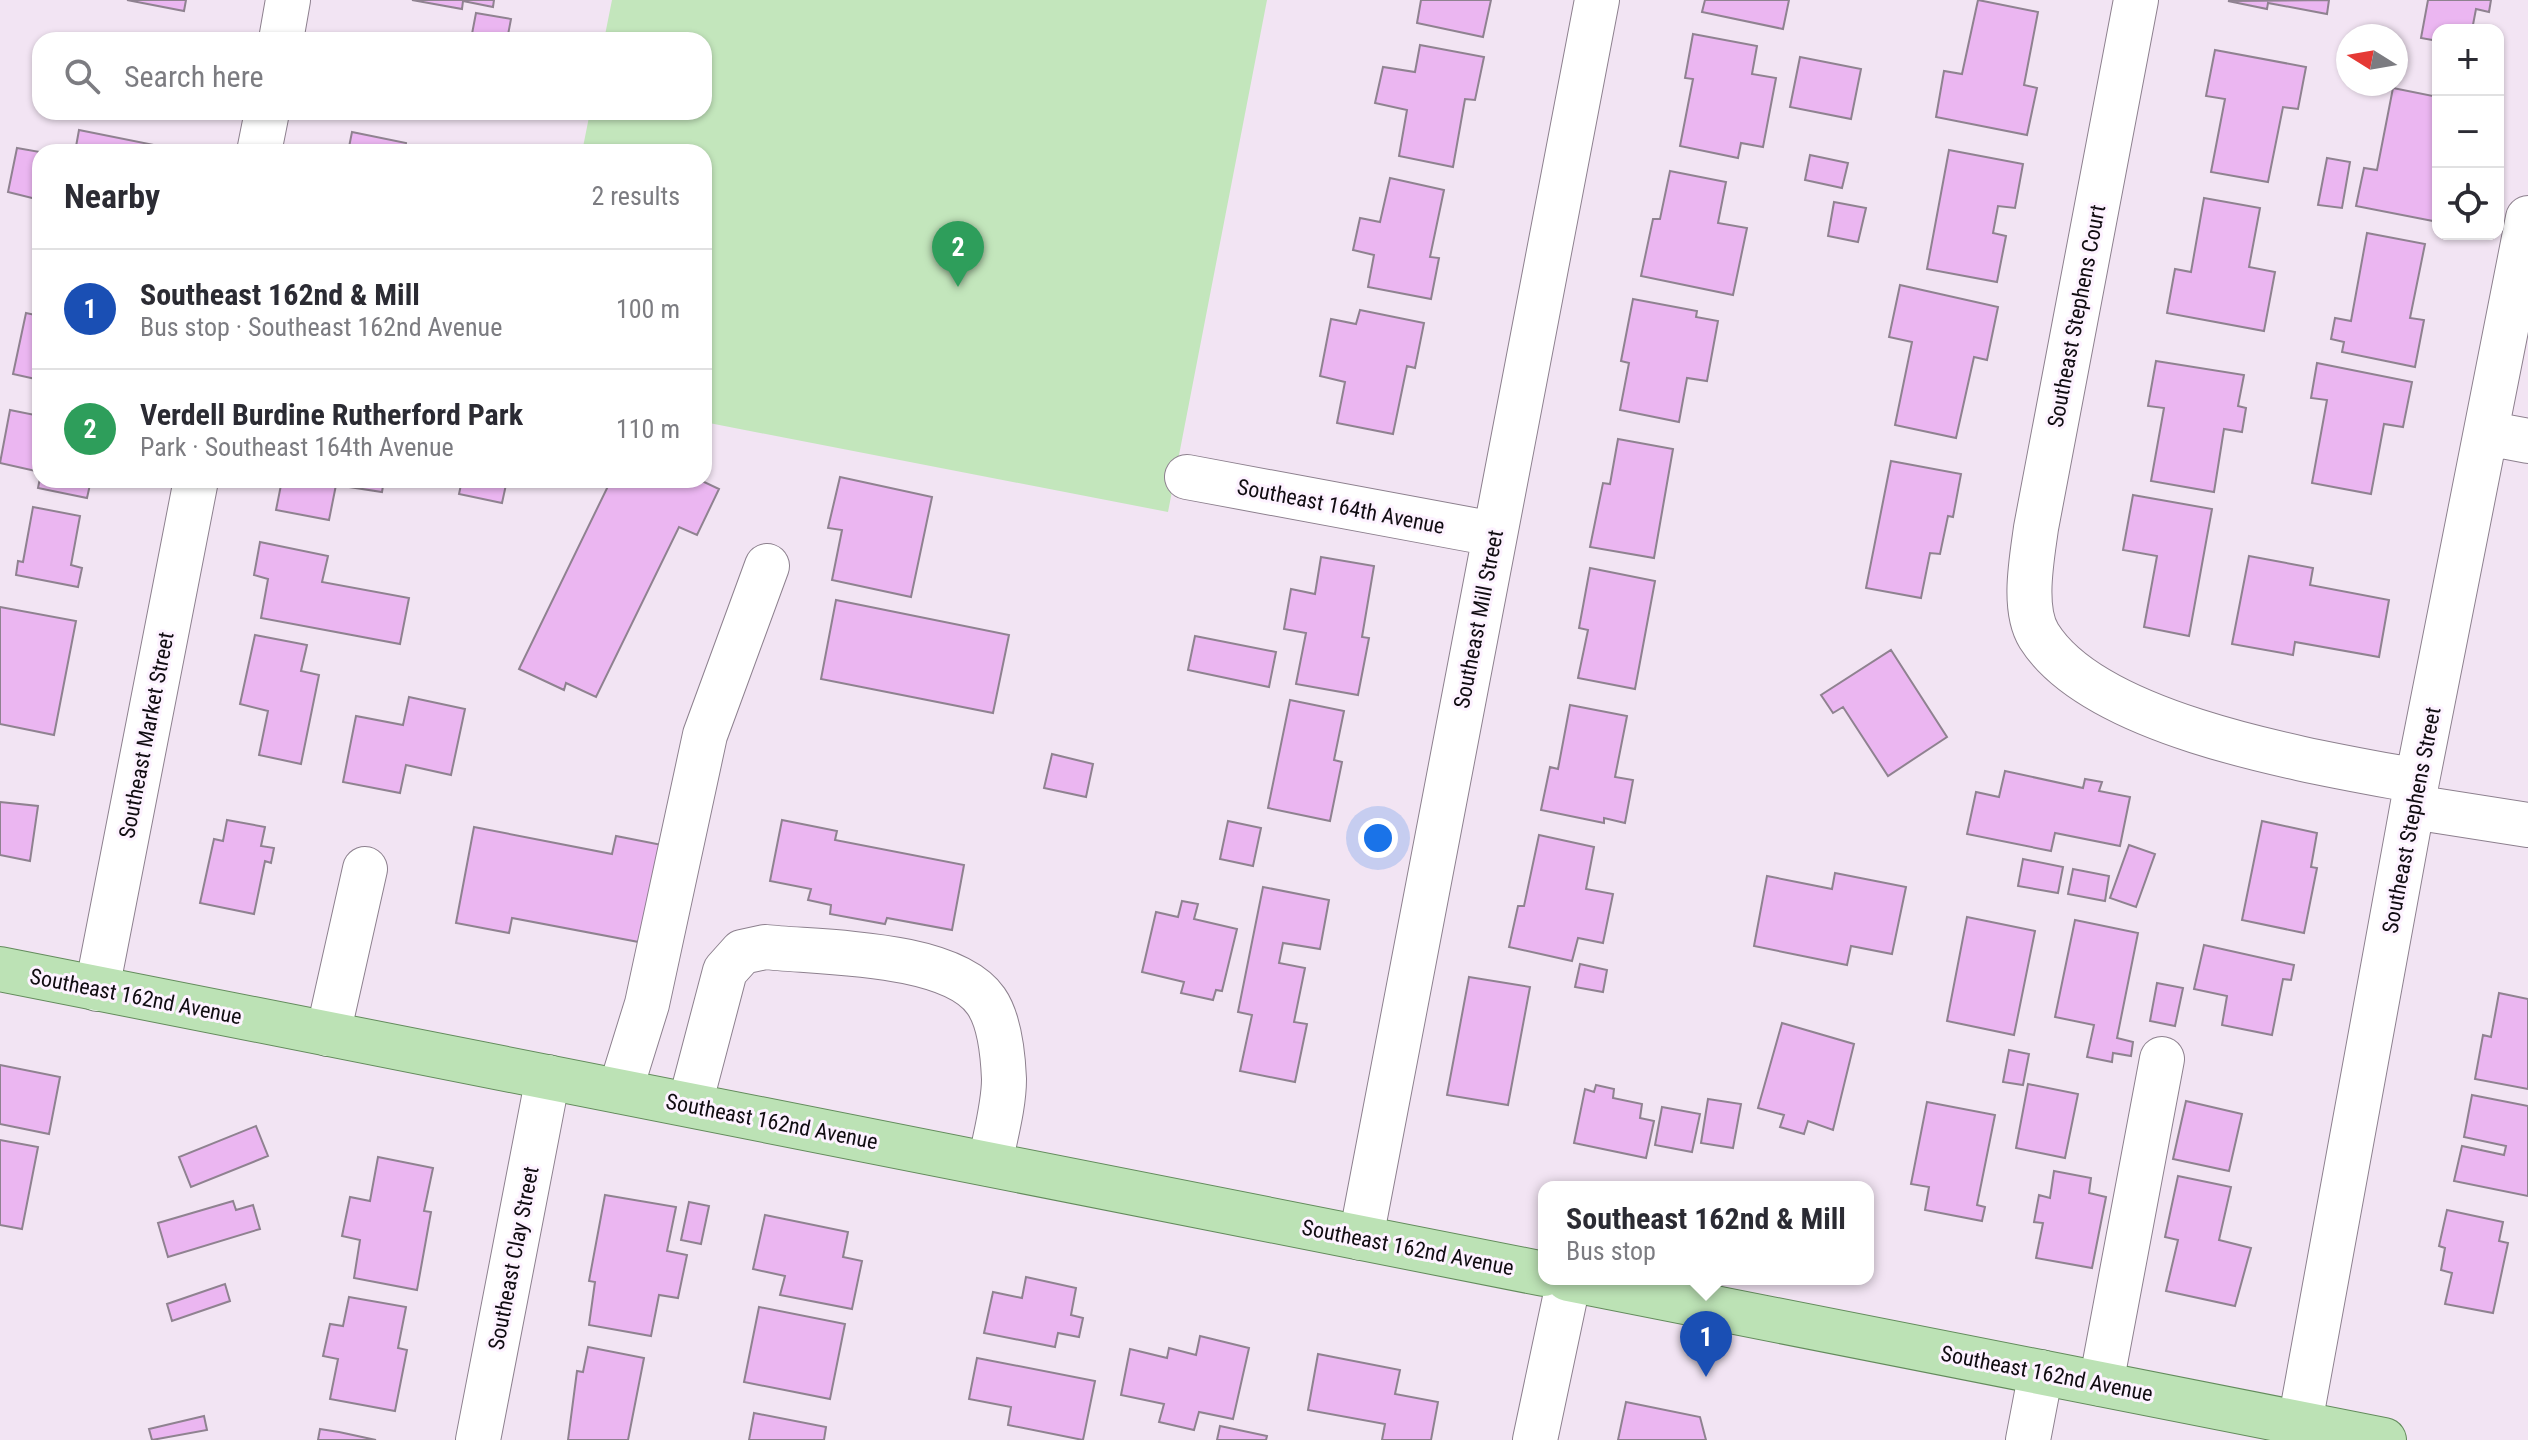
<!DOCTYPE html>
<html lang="en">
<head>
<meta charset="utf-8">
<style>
	:root { --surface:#fff; --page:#f2f2f3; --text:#2b2b33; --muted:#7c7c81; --line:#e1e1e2; --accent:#268e0e }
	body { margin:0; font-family:"Roboto Condensed",sans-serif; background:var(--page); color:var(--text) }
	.controls { position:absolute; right:24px; top:24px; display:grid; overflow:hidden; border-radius:16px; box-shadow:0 2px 6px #0004 }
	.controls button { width:72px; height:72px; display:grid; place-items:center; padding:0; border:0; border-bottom:2px solid var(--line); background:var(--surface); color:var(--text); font:40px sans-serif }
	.compass { position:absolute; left:2336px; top:24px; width:72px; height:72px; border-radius:50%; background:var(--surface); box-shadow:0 2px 6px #0004; rotate:281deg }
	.you { position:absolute; left:1378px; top:838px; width:28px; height:28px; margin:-20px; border:6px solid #fff; border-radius:50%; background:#1a73e8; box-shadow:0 0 0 12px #1a73e833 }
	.badge { display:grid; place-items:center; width:52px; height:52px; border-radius:50%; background:var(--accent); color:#fff; font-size:26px; font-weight:700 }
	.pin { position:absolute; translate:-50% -66px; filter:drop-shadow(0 2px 4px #0008) }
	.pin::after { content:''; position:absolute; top:42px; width:28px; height:24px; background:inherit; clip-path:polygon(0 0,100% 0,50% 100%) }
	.popup { position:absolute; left:1538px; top:1181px; width:336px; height:104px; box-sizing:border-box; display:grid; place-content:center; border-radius:16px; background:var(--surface); filter:drop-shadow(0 2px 6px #0005); font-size:26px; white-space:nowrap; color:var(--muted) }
	.popup b { font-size:30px; color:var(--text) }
	.popup::after { content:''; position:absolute; left:50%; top:100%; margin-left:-16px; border:16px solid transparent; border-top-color:var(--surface) }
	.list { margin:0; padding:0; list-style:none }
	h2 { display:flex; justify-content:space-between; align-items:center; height:104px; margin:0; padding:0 32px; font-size:34px }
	h2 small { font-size:26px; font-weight:400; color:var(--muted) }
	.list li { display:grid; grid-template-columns:52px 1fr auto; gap:24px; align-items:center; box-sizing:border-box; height:120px; padding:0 32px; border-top:2px solid var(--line) }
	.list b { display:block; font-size:30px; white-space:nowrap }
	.list p { margin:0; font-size:26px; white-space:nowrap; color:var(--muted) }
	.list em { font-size:26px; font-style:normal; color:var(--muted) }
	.icon { flex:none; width:44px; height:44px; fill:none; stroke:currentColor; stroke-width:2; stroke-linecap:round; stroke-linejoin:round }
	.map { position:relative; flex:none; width:2528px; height:1440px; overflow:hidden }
	.search { position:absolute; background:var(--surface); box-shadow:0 2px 6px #0004; left:32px; top:32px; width:680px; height:88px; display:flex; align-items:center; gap:20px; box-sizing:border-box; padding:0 28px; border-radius:24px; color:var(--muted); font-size:30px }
	.panel { position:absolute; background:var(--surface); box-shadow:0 2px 6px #0004; left:32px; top:144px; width:680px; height:344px; border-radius:24px }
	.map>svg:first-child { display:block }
</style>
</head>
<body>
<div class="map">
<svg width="2528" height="1440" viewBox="0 0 2528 1440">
	<rect width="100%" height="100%" fill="#f2e4f3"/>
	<path fill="#c3e6bc" d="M612,0H1267L1168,512L704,422V152H582L590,112H704V40H604Z"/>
	<path fill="#ebb6f1" stroke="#8f8290" stroke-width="2" d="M127,0H186L184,11Z
		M412,0H494L493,7L463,1L462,9Z
		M1421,0H1491L1483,37L1417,23Z
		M1705,0H1789L1783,29L1702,12Z
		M1978,0L2038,12L2024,85L2037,88L2027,135L1936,117L1944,71L1962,74Z
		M2329,0L2327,14L2268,3L2267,9L2228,1Z
		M2428,0H2491L2489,12L2476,9L2472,30H2438V41L2421,38Z
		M476,13L511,19L507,40L471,39Z
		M1693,34L1757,46L1752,74L1776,78L1763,147L1741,143L1738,158L1680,146L1693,79L1685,78Z
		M1420,45L1484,57L1475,100L1465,99L1453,167L1399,156L1407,110L1375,103L1383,67L1415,72Z
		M2215,50L2306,67L2298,109L2283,107L2268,182L2211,172L2225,99L2206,96Z
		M1800,57L1861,69L1851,119L1790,107Z
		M2393,88L2438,97V222L2356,206L2364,168L2377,170Z
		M79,130L154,145L153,152H75Z
		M352,132L406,143L405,152H348Z
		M17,148L40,152V200L8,192Z
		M1949,150L2023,164L2015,208L1998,206L1993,233L2006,236L1997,282L1927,269Z
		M1810,155L1848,163L1842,188L1805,180Z
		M2327,158L2350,162L2342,208L2318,205Z
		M1670,171L1726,182L1718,223L1747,228L1733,295L1641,276L1653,219H1660Z
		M1390,178L1444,190L1430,257L1439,258L1431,299L1368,287L1374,255L1353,250L1360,218L1380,222Z
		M2204,198L2260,208L2249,267L2275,272L2264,331L2167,313L2175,269L2191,272Z
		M1834,202L1866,208L1858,242L1828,236Z
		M2367,233L2425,244L2410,318L2424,320L2415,367L2342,352L2344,342L2331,339L2335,318L2351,321Z
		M1900,285L1998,307L1987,360L1974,357L1956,438L1895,425L1912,342L1889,337Z
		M1633,299L1697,311L1696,317L1718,321L1707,381L1687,378L1679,422L1620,410L1629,363L1621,361Z
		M1360,310L1424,323L1415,368L1407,366L1393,434L1337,423L1345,382L1320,376L1331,319L1356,324Z
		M26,313L40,316V380L13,374Z
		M2156,361L2244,375L2238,406L2246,408L2242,432L2224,429L2214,492L2151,481L2164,408L2148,406Z
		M2317,363L2412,382L2403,427L2384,424L2371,494L2312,483L2327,400L2311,398Z
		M10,410L40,416V472L0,463Z
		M1618,439L1673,449L1654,558L1590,547L1603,483L1610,484Z
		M1891,461L1961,474L1953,517L1948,516L1940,554L1930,553L1921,598L1866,588Z
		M840,477L932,497L911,597L832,580L842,530L828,528Z
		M40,478L91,480L87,498L38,488Z
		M282,480H384L382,492L336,485L329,520L276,510Z
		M462,480H507L502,503L459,494Z
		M611,480H700L719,489L697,535L679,527L596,697L566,683L564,690L519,669Z
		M2133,495L2212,509L2189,636L2144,627L2157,556L2123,550Z
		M33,507L80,516L71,565L82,568L78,587L16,575L18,561L23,562Z
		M260,542L328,556L322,582L409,598L400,644L261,618L268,579L254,575Z
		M2249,556L2313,568L2310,585L2389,600L2379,657L2295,642L2293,655L2232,644Z
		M1321,557L1374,566L1362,637L1369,638L1358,695L1296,684L1306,633L1284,629L1291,589L1315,594Z
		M1590,568L1655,581L1635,689L1578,678L1588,630L1579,628Z
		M836,600L1009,635L993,713L821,679Z
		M0,607L76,621L54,735L0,724Z
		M255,635L307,645L301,671L319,675L301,764L259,755L268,711L240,704Z
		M1195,636L1276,652L1269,687L1188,670Z
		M1891,650L1947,737L1888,776L1843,707L1833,713L1821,695Z
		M409,697L465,709L451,775L406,765L400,793L343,782L356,716L403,725Z
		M1290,700L1344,711L1334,760L1342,762L1330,821L1268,808Z
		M1570,705L1627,716L1615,777L1633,780L1625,823L1604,818V823L1541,810L1550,767L1558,769Z
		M1052,754L1093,764L1086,797L1044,788Z
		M2005,771L2083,788L2085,779L2102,782L2099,791L2130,797L2120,846L2055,833L2051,851L1967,834L1976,792L1999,797Z
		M0,802L38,806L30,861L0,855Z
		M227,820L265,827L261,846L274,848L271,863L265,861L254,914L200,903L214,839L223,841Z
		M782,820L837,831L835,840L964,865L952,930L887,918L885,924L830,914L831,905L808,900L811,889L770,881Z
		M1228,821L1261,828L1253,866L1220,859Z
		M2262,821L2317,833L2311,867L2317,868L2304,933L2242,920Z
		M474,827L612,854L616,836L667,846L644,943L512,918L509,933L456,923Z
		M1539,835L1594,847L1586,889L1613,894L1603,943L1578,938L1572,961L1509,947L1518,906H1524Z
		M2129,845L2155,854L2136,907L2110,898Z
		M2023,859L2063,867L2058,893L2018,886Z
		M2073,869L2109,876L2105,901L2068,894Z
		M1835,873L1906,887L1892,954L1851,946L1847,965L1754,946L1767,876L1832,889Z
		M1263,887L1329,900L1320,949L1283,943L1279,963L1305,968L1294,1022L1307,1024L1295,1082L1240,1071L1252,1015L1238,1012Z
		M1182,901L1198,904L1194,919L1237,929L1222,991L1216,990L1213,1000L1181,993L1184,982L1142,972L1156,912L1178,917Z
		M1967,917L2035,931L2014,1035L1947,1021Z
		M2075,920L2138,933L2117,1038L2133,1042L2131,1056L2113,1053L2112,1062L2087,1057L2094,1025L2055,1017Z
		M2204,945L2294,965L2291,980L2283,979L2272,1035L2222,1025L2227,996L2194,989Z
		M1580,964L1607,970L1603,992L1575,987Z
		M1469,977L1530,987L1508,1105L1447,1095Z
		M2157,983L2183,988L2175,1026L2150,1021Z
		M2499,993L2528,999V1089L2475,1079L2483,1035L2491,1037Z
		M1782,1023L1854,1044L1833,1130L1808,1121L1804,1134L1780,1127L1784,1115L1758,1108Z
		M2009,1050L2029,1054L2023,1085L2003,1082Z
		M0,1065L60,1077L49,1134L0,1124Z
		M2028,1084L2078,1094L2065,1158L2016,1148Z
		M1596,1085L1614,1089L1613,1098L1642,1104L1640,1118L1654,1121L1646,1158L1574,1143L1585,1089L1594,1092Z
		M2472,1095L2528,1106V1196L2454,1181L2462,1146L2504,1155L2506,1146L2464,1137Z
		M1708,1099L1741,1104L1733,1148L1701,1143Z
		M2186,1101L2242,1114L2229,1171L2173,1159Z
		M1927,1102L1995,1115L1977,1205L1985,1207L1982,1221L1925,1210L1929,1187L1911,1184Z
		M1662,1107L1700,1114L1692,1152L1655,1145Z
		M256,1126L268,1156L191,1187L179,1157Z
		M0,1140L38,1147L22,1229L0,1225Z
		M378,1157L433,1168L424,1211L431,1212L417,1290L354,1278L360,1240L342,1236L350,1197L370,1201Z
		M2054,1171L2091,1178L2089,1193L2106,1197L2092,1268L2036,1258L2043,1223L2034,1222L2039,1195L2050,1198Z
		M2178,1176L2231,1187L2219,1240L2251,1248L2235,1306L2166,1291L2178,1240L2165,1237Z
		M605,1195L676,1207L667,1251L687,1255L678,1298L659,1295L651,1336L589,1325L595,1282L589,1281Z
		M233,1201L236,1210L253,1205L260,1229L168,1257L158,1223Z
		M689,1202L709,1206L701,1244L681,1240Z
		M2447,1210L2503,1222L2499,1241L2508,1243L2493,1313L2445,1304L2452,1273L2441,1270L2445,1248L2439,1246Z
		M765,1215L848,1232L843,1257L862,1261L852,1309L780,1295L785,1276L753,1269Z
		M1026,1277L1076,1288L1071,1315L1083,1318L1079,1337L1058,1333L1055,1347L984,1333L993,1292L1022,1298Z
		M225,1284L230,1301L172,1321L167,1304Z
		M349,1297L406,1307L398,1348L407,1350L395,1411L330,1399L338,1359L323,1356L330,1324L343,1326Z
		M759,1307L845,1324L830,1399L744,1382Z
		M1200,1336L1249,1348L1233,1419L1199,1412L1194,1430L1159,1422L1164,1404L1121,1395L1130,1349L1167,1358L1169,1348L1196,1355Z
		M588,1347L644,1358L628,1440H568L577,1371L583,1372Z
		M1318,1354L1400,1370L1395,1394L1438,1402L1431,1440H1382L1385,1424L1308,1410Z
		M977,1358L1095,1381L1083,1440L1008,1425L1011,1407L969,1399Z
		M1626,1402L1700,1417L1706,1440H1618Z
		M754,1413L826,1427L824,1440H749Z
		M204,1416L207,1430L152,1440L149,1429Z
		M1220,1426L1267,1436L1266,1440H1217Z
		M320,1429L339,1432L376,1440H318Z"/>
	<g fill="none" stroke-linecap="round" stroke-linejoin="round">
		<defs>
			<path id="minor" d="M2136,0L2036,528C2032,558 2022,609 2039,636C2097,728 2316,762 2417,781
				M281,40L288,0
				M259,152L267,112
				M2486,433L2528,441
				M1187,477L1494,534
				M2413,807L2528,825
				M97,989L196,480
				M328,1034L365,869
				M620,1091L647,1004L705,735L767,566
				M690,1104L725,971L742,952L765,947C822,953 951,951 986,1001C1000,1021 1003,1055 1004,1079C1004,1106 995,1137 990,1164
				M1361,1238L1597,0
				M2101,1384L2162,1059
				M2300,1423L2417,781L2528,218
				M478,1440L548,1077
				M1535,1440L1569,1279
				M2028,1440L2041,1372"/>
			<path id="major" d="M0,969L1544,1274
				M1568,1279L2384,1440"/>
		</defs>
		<use href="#minor" stroke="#8d808e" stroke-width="46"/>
		<use href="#major" stroke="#638b5c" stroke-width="46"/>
		<use href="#minor" stroke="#fff" stroke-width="44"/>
		<use href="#major" stroke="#bce2b5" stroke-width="44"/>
	</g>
	<g text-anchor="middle" stroke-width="6" stroke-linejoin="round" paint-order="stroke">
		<g font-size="22" fill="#100c11" stroke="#fdf2ff">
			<text transform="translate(2076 316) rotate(-79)" y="8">Southeast Stephens Court</text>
			<text transform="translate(1341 506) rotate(11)" y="8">Southeast 164th Avenue</text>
			<text transform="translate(1478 619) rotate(-79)" y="8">Southeast Mill Street</text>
			<text transform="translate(146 735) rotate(-79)" y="8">Southeast Market Street</text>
			<text transform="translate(2411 820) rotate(-79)" y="8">Southeast Stephens Street</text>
			<text transform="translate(136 996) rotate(11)" y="8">Southeast 162nd Avenue</text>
			<text transform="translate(772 1121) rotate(11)" y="8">Southeast 162nd Avenue</text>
			<text transform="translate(1408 1247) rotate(11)" y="8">Southeast 162nd Avenue</text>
			<text transform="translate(513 1258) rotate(-79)" y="8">Southeast Clay Street</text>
			<text transform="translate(2047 1373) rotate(11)" y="8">Southeast 162nd Avenue</text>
		</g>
	</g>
</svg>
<div class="controls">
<button>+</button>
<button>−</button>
<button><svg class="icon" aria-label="locate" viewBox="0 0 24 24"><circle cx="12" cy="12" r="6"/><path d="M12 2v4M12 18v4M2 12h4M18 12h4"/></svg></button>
</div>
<svg class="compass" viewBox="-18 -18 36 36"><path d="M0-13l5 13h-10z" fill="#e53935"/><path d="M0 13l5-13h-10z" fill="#7c7c81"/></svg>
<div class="you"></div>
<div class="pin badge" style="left:1706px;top:1377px;background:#1a4fb4">1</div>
<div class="popup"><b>Southeast 162nd &amp; Mill</b>Bus stop</div>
<div class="pin badge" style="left:958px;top:287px;background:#2e9e5b">2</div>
<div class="search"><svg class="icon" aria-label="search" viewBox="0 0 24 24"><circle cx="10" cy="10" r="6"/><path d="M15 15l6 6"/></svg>Search here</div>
<section class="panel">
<h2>Nearby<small>2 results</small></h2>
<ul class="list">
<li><span class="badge" style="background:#1a4fb4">1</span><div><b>Southeast 162nd &amp; Mill</b><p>Bus stop · Southeast 162nd Avenue</p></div><em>100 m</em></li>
<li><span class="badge" style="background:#2e9e5b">2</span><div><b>Verdell Burdine Rutherford Park</b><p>Park · Southeast 164th Avenue</p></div><em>110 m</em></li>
</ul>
</section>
</div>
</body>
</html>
